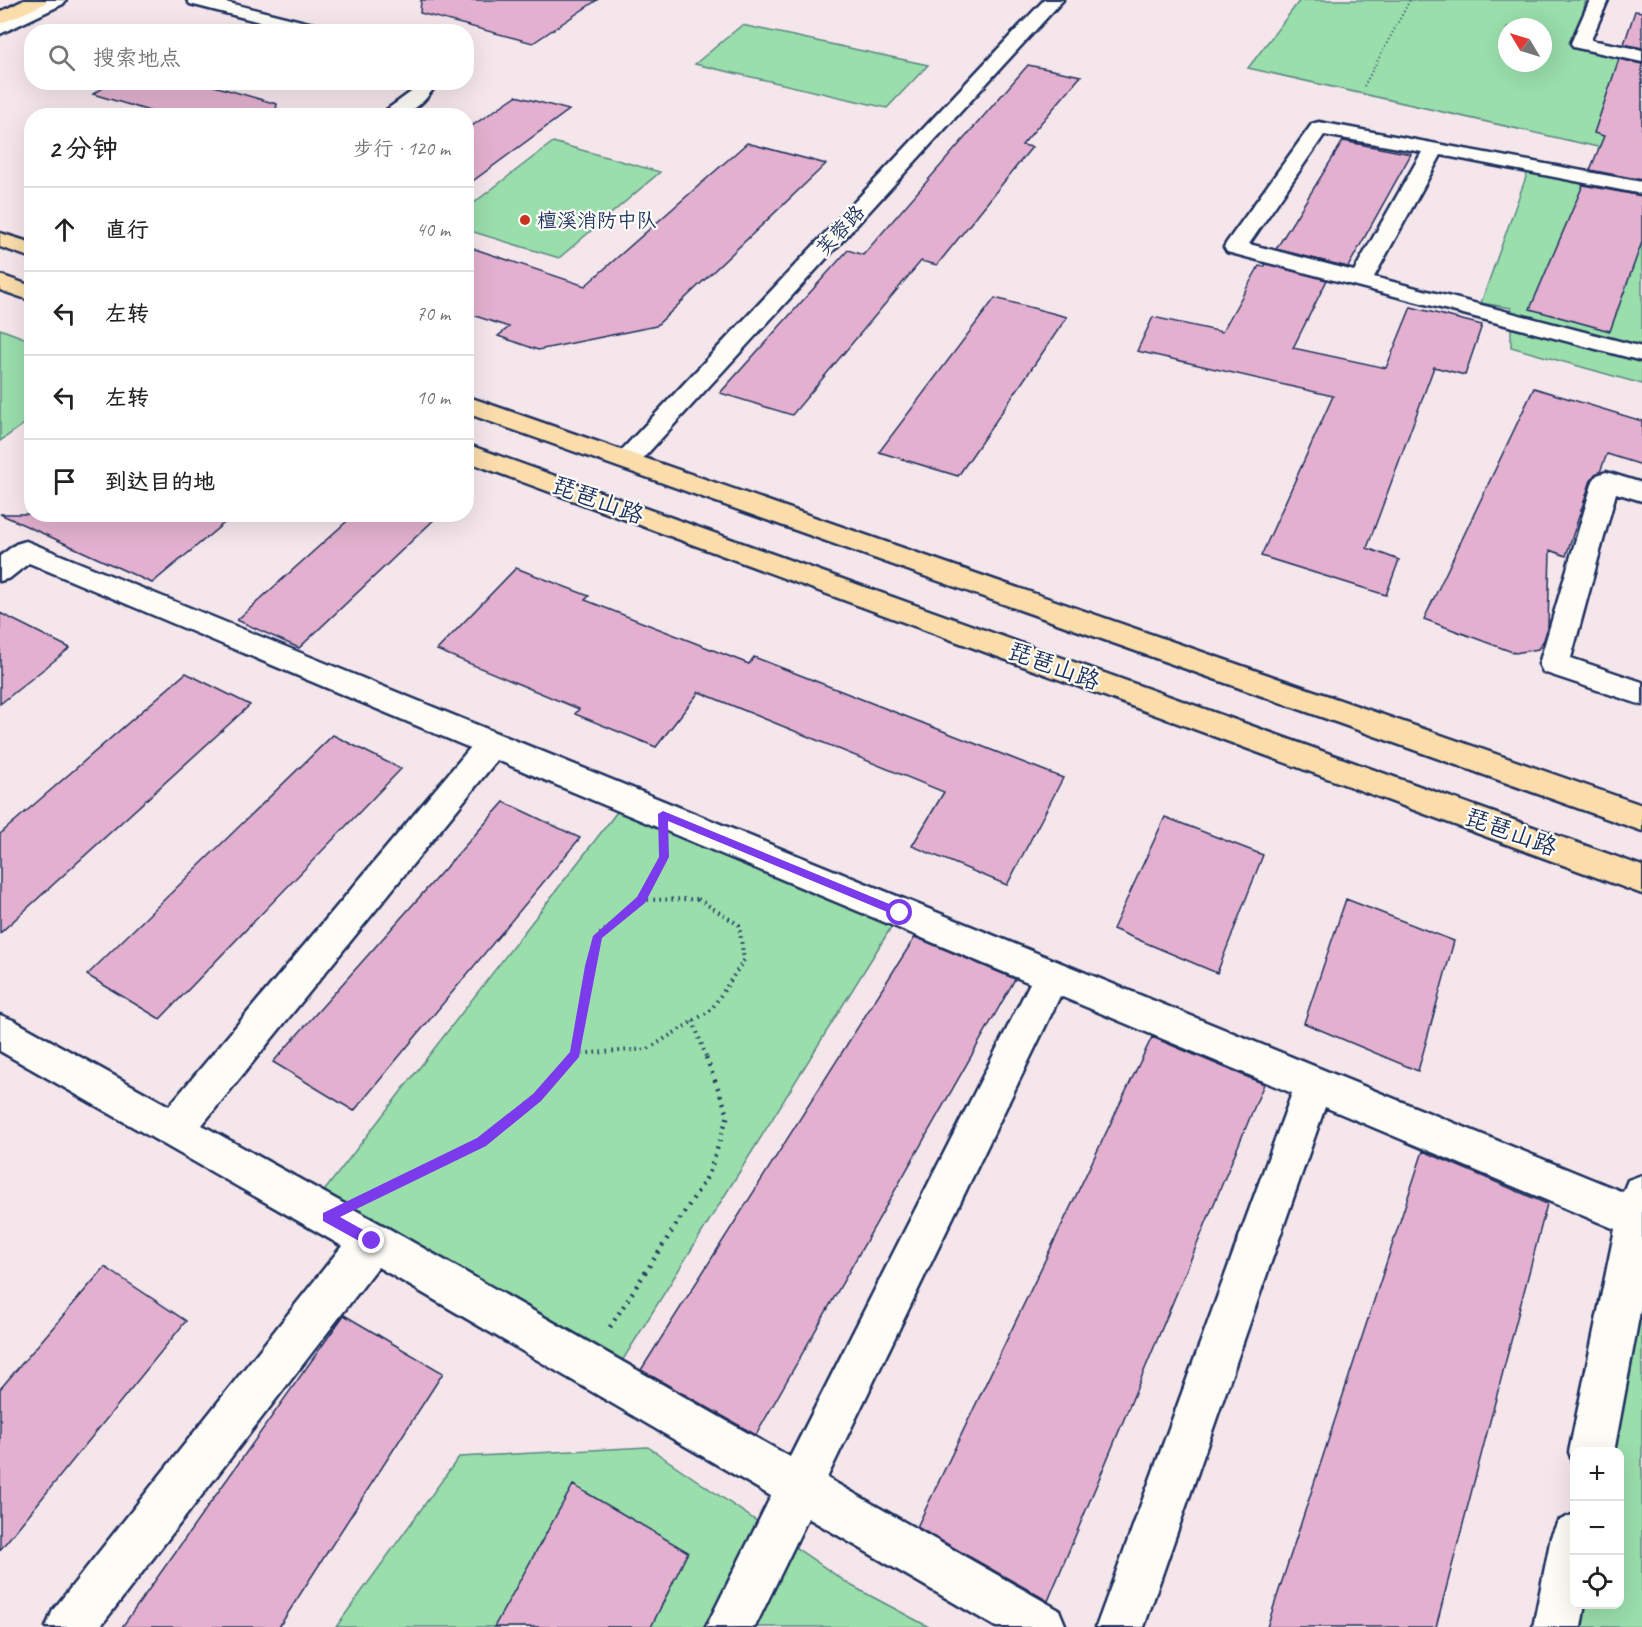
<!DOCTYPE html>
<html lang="zh">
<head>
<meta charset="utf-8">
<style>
	:root { --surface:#fff; --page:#f2f2f2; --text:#222; --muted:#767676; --line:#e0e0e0 }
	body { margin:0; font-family:Caveat,"LXGW WenKai TC",sans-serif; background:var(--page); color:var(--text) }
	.controls { position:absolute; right:18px; bottom:18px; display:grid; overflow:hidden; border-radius:12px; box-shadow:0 6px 24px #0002 }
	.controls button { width:54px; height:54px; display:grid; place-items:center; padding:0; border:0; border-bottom:2px solid var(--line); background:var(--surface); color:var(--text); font:30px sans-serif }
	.compass { position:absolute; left:1498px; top:18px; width:54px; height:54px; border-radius:50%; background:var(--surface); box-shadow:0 6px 24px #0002; rotate:308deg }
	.stop { position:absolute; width:18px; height:18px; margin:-14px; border:4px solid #7c3aed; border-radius:50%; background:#fff }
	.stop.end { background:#7c3aed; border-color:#fff; box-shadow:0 2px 6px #0008 }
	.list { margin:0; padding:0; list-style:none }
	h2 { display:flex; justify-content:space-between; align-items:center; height:78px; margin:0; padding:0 24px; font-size:26px }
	h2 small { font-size:20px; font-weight:400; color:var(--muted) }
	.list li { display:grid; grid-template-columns:39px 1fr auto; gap:18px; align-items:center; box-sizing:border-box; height:84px; padding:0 24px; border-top:2px solid var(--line) }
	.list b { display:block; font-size:22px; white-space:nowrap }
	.list em { font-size:20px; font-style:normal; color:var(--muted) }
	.icon { flex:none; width:33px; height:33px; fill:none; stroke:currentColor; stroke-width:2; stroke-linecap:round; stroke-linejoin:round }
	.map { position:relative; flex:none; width:1642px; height:1627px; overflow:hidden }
	.search { position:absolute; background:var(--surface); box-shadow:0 6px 24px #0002; left:24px; top:24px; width:450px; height:66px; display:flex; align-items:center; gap:15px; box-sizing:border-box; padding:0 21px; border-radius:24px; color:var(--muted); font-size:22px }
	.panel { position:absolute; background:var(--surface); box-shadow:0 6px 24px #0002; left:24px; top:108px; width:450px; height:414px; border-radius:24px }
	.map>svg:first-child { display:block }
</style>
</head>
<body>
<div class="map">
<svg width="1642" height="1627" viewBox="0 0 1642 1627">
	<rect width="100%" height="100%" fill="#f5e6eb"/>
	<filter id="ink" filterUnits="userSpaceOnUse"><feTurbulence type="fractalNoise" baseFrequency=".0167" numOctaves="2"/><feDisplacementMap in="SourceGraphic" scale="12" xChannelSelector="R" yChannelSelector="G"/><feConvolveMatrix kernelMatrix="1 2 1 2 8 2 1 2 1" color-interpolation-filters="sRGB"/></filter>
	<g filter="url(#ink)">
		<path fill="#99deab" stroke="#5a8684" stroke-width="1.5" fill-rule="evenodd" d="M1300,0H1586L1577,36L1642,49V157L1248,68ZM1507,27H1543V63H1507Z
			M742,25L928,65L887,108L695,64Z
			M553,142L660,172L559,258L467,230V208Z
			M1532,160L1642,183V384L1511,347V308L1481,303Z
			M0,329L32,341L31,419L0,441Z
			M627,799L900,913L611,1379L311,1208Z
			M1642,1194V1627H1557L1574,1537V1604H1620V1452L1591,1451Z
			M648,1447L852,1586L929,1627H336L459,1457Z"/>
		<path fill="#e3b1cf" stroke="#1b2f5e" stroke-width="1.5" d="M421,0H597L533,43L420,13Z
			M1635,11L1642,12V48L1624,44Z
			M1619,59L1642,64V180L1590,170L1604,136L1594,133Z
			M1028,65L1081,76L1022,145L1032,147L937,265L921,261L792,415L720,393L848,250L863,255Z
			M113,82H200L277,104L275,116H166L93,94Z
			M516,96L569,110L466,186V130Z
			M1343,141L1411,154L1348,267L1276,249Z
			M747,143L826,164L656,326L538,350L498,336L509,327L466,313V246L585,286Z
			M1583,185L1642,196V242L1610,331L1530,309Z
			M1266,264L1327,280L1293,348L1386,368L1411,307L1482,325L1465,375L1434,367L1367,548L1399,560L1386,595L1261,556L1333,396L1137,351L1153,317L1222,332L1259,266L1264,267Z
			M995,298L1067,317L958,476L879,452Z
			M1534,388L1642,421V465L1607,454L1600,472L1595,474L1591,480L1566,556L1550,550L1548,627L1544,640L1538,649L1515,653L1424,619Z
			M0,514H235L152,583Z
			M355,514H440L299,648L237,620Z
			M516,568L589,596L585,600L749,664L754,657L1063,778L1007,885L912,846L944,792L699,692L656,747L575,714L579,709L437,650Z
			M0,613L70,648L0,704Z
			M186,673L250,705L0,933V834Z
			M333,735L401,769L160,1019L87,975Z
			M504,802L580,838L354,1111L273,1062Z
			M1165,817L1263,855L1217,973L1113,929Z
			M1346,899L1454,941L1418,1071L1304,1023Z
			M915,937L1015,979L756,1435L641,1370Z
			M1152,1037L1264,1084L1048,1601L917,1527Z
			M1423,1151L1547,1204L1436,1627H1267Z
			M105,1267L186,1321L0,1550V1389Z
			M344,1315L443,1373L279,1627H122Z
			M573,1485L688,1552L651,1627H494Z"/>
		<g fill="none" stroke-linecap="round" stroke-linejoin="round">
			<defs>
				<path id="minor" d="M43,0H66L63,4L0,34V22Z
					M187,0H217L329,28L332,32H299L190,4Z
					M1044,0H1063L636,466L627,468L618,466L614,460L618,454Z
					M1590,0H1608L1591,40L1642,50V62L1573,47L1571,43Z
					M416,82H435L436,85C419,110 408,116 378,116L411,92Z
					M1319,122L1642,182V194L1441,155L1374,277L1642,347V361L1227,252L1224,247L1227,242L1312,124ZM1324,135L1422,152L1354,271L1249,244Z
					M1606,472L1642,483V501L1616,493L1571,658L1642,682V705L1543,672L1539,664L1593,481L1597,475Z
					M26,541L1623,1192L1628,1180L1642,1175V1301L1614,1452H1574V1466L1569,1452L1615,1229L1325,1107L1144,1627H1096L1292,1093L1060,996L827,1478L1059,1610L1066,1627H996L808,1518L755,1627H706L771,1496L378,1267L100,1627H46L53,1610L342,1246L0,1051V1015L13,1020L169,1106L470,748L29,563L10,578L0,581V556L16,544ZM497,760L1030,983L790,1457L386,1227L202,1125Z
					M1574,1514V1604H1585L1581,1627H1533L1551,1537L1558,1521Z"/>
				<path id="major" d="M24,0H47L44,4L0,24V12Z
					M0,233L32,243V258L0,247Z
					M0,275L32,286V301L0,290Z
					M466,396L1642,805V831L466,413Z
					M466,444L1642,866V894L466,461Z"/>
			</defs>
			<use href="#minor" stroke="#1b2f5e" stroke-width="5"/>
			<use href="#major" stroke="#1b2f5e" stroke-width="5"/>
			<path stroke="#1b2f5e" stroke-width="2" stroke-dasharray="1 3" stroke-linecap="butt" d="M1364,86L1410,0"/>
			<path stroke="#1b2f5e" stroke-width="4" stroke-dasharray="1.5 4.5" stroke-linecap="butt" d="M698,899L739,925L744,960L711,1010L648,1049L575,1054L590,966L598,936L641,900Z
				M641,900L664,856
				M693,1021L707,1059
				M571,1059L575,1054"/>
			<path stroke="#1b2f5e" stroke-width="4.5" stroke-dasharray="2 6" stroke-linecap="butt" d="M377,1193L482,1142L537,1098L572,1057
				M610,1327L709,1174L728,1115L706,1057"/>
			<use href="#minor" fill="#fdfcf7" fill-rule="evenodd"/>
			<use href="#major" fill="#faddab" fill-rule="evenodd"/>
		</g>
	</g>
	<path fill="#7c3aed" d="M663,811L904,910L906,913L900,917L897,916L668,821L669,857L645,903L602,938L579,1057L541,1101L486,1146L340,1217L376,1237V1246H368L323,1221V1213L477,1138L533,1094L570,1052L585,966L593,936L637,897L659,857L658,814Z"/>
	<circle fill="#c8321e" stroke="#fdfcf7" stroke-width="2" cx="525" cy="220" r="6"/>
	<g text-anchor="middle" stroke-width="4.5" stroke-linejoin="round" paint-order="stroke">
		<g font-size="20" fill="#1b2f5e" stroke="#fdfcf7" text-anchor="start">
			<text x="537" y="227">檀溪消防中队</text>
		</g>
		<g font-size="20" fill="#1b2f5e" stroke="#fdfcf7">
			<text transform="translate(840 230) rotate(-47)" y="7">芙蓉路</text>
		</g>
		<g font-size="24" fill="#1b2f5e" stroke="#fdfcf7">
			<text transform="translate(598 500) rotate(20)" y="8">琵琶山路</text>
			<text transform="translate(1054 666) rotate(20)" y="8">琵琶山路</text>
			<text transform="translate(1511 832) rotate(20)" y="8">琵琶山路</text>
		</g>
	</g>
</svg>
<div class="controls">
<button>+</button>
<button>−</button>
<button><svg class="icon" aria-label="locate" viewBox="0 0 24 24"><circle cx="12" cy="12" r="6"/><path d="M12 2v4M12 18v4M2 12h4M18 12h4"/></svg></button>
</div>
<svg class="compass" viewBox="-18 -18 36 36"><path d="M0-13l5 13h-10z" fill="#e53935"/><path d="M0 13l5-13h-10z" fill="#767676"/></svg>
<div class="stop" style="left:900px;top:913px"></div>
<div class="stop end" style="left:372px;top:1241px"></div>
<div class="search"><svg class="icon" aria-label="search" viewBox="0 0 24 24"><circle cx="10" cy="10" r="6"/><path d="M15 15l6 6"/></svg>搜索地点</div>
<section class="panel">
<h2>2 分钟<small>步行 · 120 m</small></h2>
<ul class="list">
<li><svg class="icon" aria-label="ahead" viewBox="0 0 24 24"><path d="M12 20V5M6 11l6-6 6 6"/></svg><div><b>直行</b></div><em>40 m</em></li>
<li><svg class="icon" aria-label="left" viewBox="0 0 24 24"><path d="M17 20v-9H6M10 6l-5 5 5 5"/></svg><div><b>左转</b></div><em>70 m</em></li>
<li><svg class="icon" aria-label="left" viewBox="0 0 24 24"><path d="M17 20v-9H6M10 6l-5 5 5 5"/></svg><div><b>左转</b></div><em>10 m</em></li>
<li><svg class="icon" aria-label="arrive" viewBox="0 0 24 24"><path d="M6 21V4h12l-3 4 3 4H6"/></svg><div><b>到达目的地</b></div></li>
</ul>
</section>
</div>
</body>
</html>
